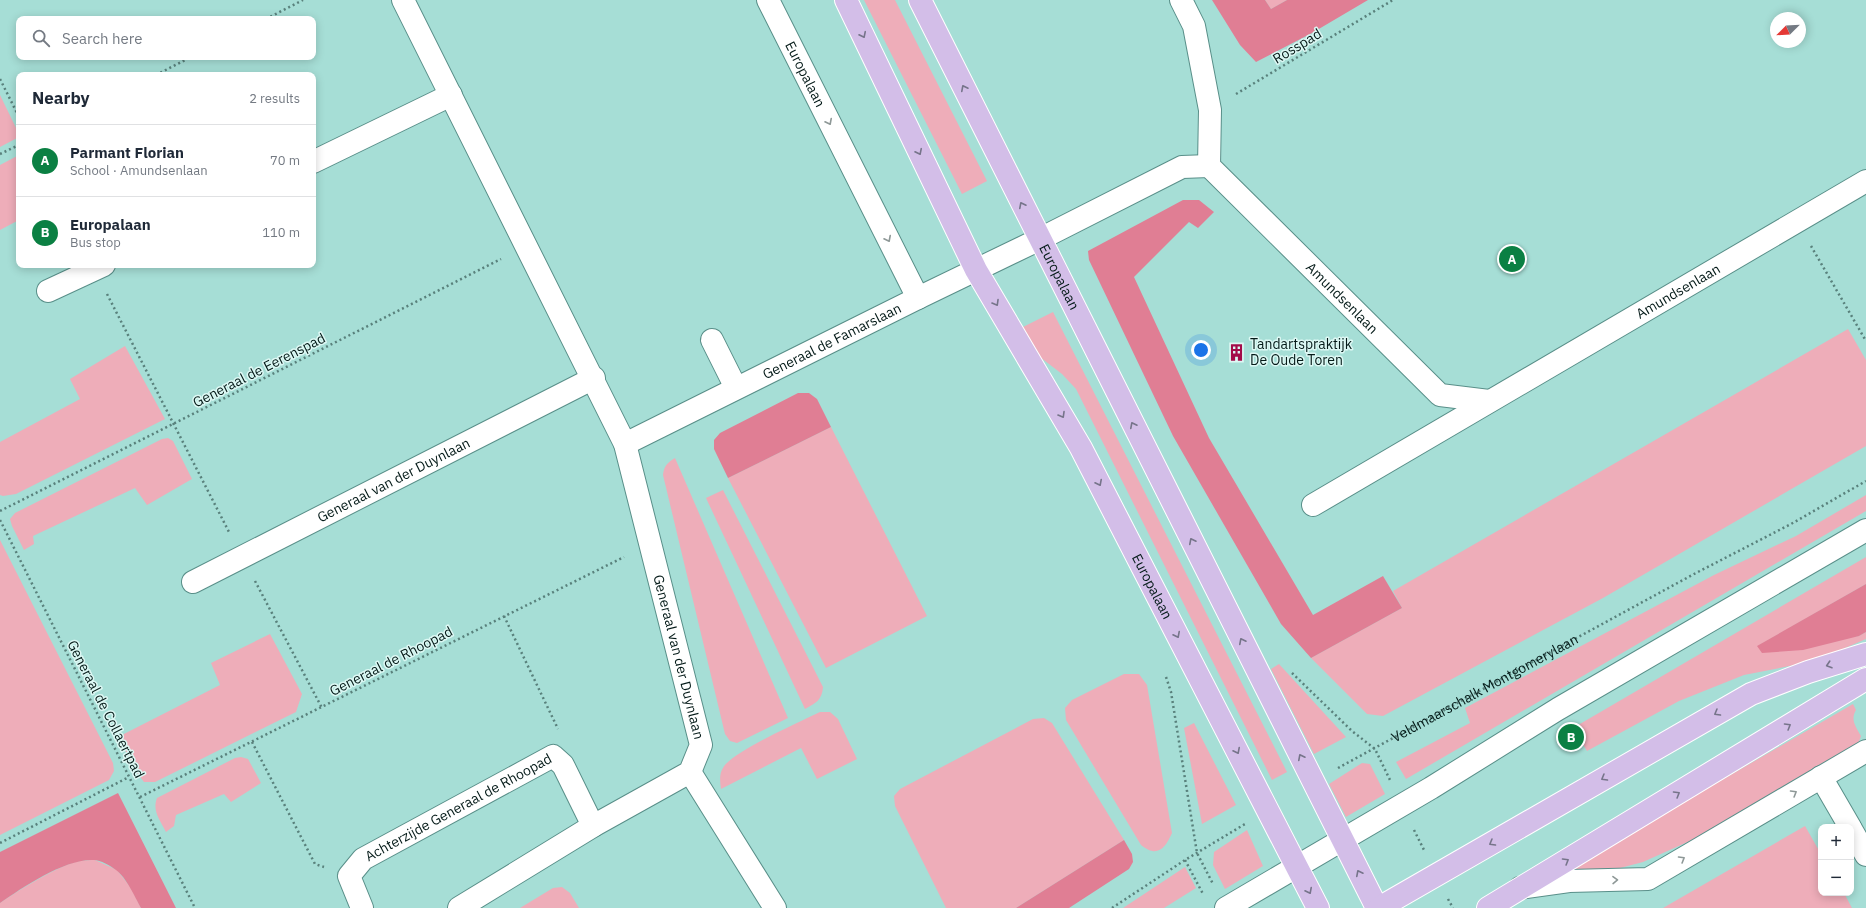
<!DOCTYPE html>
<html lang="en">
<head>
<meta charset="utf-8">
<style>
	:root { --surface:#fff; --page:#f6f6f7; --text:#1f2937; --muted:#747a83; --line:#e0e1e3; --accent:#0b8043 }
	body { margin:0; font-family:"IBM Plex Sans",sans-serif; background:var(--page); color:var(--text) }
	.controls { position:absolute; right:12px; bottom:12px; display:grid; overflow:hidden; border-radius:8px; box-shadow:0 2px 10px #0003 }
	.controls button { width:36px; height:36px; display:grid; place-items:center; padding:0; border:0; border-bottom:1px solid var(--line); background:var(--surface); color:var(--text); font:20px sans-serif }
	.compass { position:absolute; left:1770px; top:12px; width:36px; height:36px; border-radius:50%; background:var(--surface); box-shadow:0 2px 10px #0003; rotate:246deg }
	.you { position:absolute; left:1201px; top:350px; width:14px; height:14px; margin:-10px; border:3px solid #fff; border-radius:50%; background:#1a73e8; box-shadow:0 0 0 6px #1a73e833 }
	.badge { display:grid; place-items:center; width:26px; height:26px; border-radius:50%; background:var(--accent); color:#fff; font-size:13px; font-weight:700 }
	.pin { position:absolute; translate:-50% -50%; border:2px solid #fff; box-shadow:0 1px 4px #0006 }
	.list { margin:0; padding:0; list-style:none }
	h2 { display:flex; justify-content:space-between; align-items:center; height:52px; margin:0; padding:0 16px; font-size:17px }
	h2 small { font-size:13px; font-weight:400; color:var(--muted) }
	.list li { display:grid; grid-template-columns:26px 1fr auto; gap:12px; align-items:center; box-sizing:border-box; height:72px; padding:0 16px; border-top:1px solid var(--line) }
	.list b { display:block; font-size:15px; white-space:nowrap }
	.list p { margin:0; font-size:13px; white-space:nowrap; color:var(--muted) }
	.list em { font-size:13px; font-style:normal; color:var(--muted) }
	.icon { flex:none; width:22px; height:22px; fill:none; stroke:currentColor; stroke-width:2; stroke-linecap:round; stroke-linejoin:round }
	.map { position:relative; flex:none; width:1866px; height:908px; overflow:hidden }
	.search { position:absolute; background:var(--surface); box-shadow:0 2px 10px #0003; left:16px; top:16px; width:300px; height:44px; display:flex; align-items:center; gap:10px; box-sizing:border-box; padding:0 14px; border-radius:8px; color:var(--muted); font-size:15px }
	.panel { position:absolute; background:var(--surface); box-shadow:0 2px 10px #0003; left:16px; top:72px; width:300px; height:196px; border-radius:8px }
	.map>svg:first-child { display:block }
</style>
</head>
<body>
<div class="map">
<svg width="1866" height="908" viewBox="0 0 1866 908">
	<rect width="100%" height="100%" fill="#a6ded6"/>
	<path fill="#eeadb9" d="M864,0H895L987,181L962,194Z
		M1265,0H1287L1271,9Z
		M0,95L19,134V137L0,147Z
		M19,155V220L0,230V165Z
		M1053,312L1287,772L1272,780L1076,389L1062,374L1032,351L1017,330Z
		M1848,329L1866,360V446L1603,598L1383,716L1367,714L1311,658L1402,608L1393,591Z
		M125,346L165,419L16,494L3,496L0,495V442L80,399L70,379Z
		M831,427L927,616L826,668L728,478Z
		M168,438L173,441L192,479L147,505L135,488L33,536L34,544L24,550L12,526L10,519L15,513L162,439Z
		M675,458L788,718L737,743L730,741L725,734L663,475C664,466 667,463 675,458Z
		M723,490L823,687C822,700 816,703 805,709L706,498Z
		M1866,495V511L1406,779L1396,762L1470,723L1465,708L1714,575L1796,536Z
		M0,540L113,763L114,771L109,780L0,835Z
		M1866,557V584L1758,646L1859,636L1866,632V639L1815,661L1744,675L1679,701L1587,751L1573,728Z
		M270,634L302,694L296,712L155,782H144L137,773L118,737L220,685L211,663Z
		M1279,664L1346,737L1314,754L1271,669Z
		M1124,674H1139L1147,685L1172,833C1165,849 1157,858 1141,845L1066,720L1065,708L1072,700Z
		M1853,704L1856,710C1850,720 1856,727 1861,736L1858,744L1692,840L1643,862L1620,868L1578,874L1573,870L1575,865Z
		M820,712H830L838,719L857,759L817,779L801,748L721,789C720,782 719,774 723,768C731,752 800,722 820,712Z
		M1044,718L1052,723L1124,840L1016,908H946L895,806L894,796L900,789L1033,719Z
		M1194,723L1236,805L1202,824L1184,728Z
		M241,757L248,759L261,783L231,802L224,794L176,815L174,826L166,832C160,820 152,811 157,798L235,758Z
		M1362,763L1370,764L1385,794L1346,817L1329,784Z
		M1805,826L1821,854V893H1844L1852,908H1663Z
		M1247,830L1263,866L1225,889L1213,865L1214,852Z
		M95,860L117,870L131,888L141,908H0V903C18,891 60,864 80,861C85,860 90,860 95,860Z
		M1185,867L1196,888L1164,908H1123Z
		M562,887L570,893L579,908H520L553,888Z"/>
	<path fill="#e07e94" d="M1212,0H1265L1271,9L1287,0H1368L1312,33L1256,62L1240,45Z
		M1183,200H1199L1214,212L1198,228L1189,222L1134,277L1209,438L1313,615L1383,576L1402,608L1311,658L1281,624L1173,436L1089,260L1088,251Z
		M798,393H809L817,399L831,427L728,478L714,449V440L720,433Z
		M1866,584V632L1859,636L1803,650L1762,653L1757,646Z
		M118,793L176,908H141C135,897 126,877 116,870C111,866 100,860 94,860C66,858 23,887 0,903V852Z
		M1124,840L1132,854L1133,862L1129,869L1069,908H1016Z"/>
	<g fill="none" stroke-linecap="round" stroke-linejoin="round">
		<defs>
			<g id="minor">
				<path id="s2" d="M403,0L625,444L701,745L690,772L593,826L459,908"/>
				<path id="s3" d="M768,0L918,298"/>
				<path id="s4" d="M1181,0L1194,26L1210,110L1209,166L1440,395L1489,401"/>
				<path d="M313,162L451,95"/>
				<path d="M48,291L104,265"/>
				<path d="M712,340L736,388"/>
				<path id="s5" d="M625,444L918,298L1040,239L1182,167L1209,166"/>
				<path id="s6" d="M1313,505L1866,181"/>
				<path id="s7" d="M193,582L594,378"/>
				<path d="M690,772L775,908"/>
				<path d="M1821,777L1850,827"/>
				<path d="M1851,829L1866,855"/>
				<path d="M1520,888L1569,881L1648,879L1866,751"/>
				<path id="s8" d="M362,908L349,876L363,859L553,756L563,765L593,826"/>
				<path d="M1226,908L1431,788L1558,709L1866,530"/>
			</g>
			<g id="major">
				<path id="s9" d="M846,0L976,270L1081,448L1318,908"/>
				<path id="s10" d="M920,0L1377,908"/>
				<path d="M1379,908L1751,694L1808,672L1866,654"/>
				<path d="M1488,908L1866,679"/>
			</g>
		</defs>
		<use href="#minor" stroke="#598f89" stroke-width="24"/>
		<use href="#major" stroke="#fff" stroke-width="24"/>
		<g stroke="#59817c" stroke-width="2.5" stroke-dasharray="2 3" stroke-linecap="butt">
			<path d="M266,19L303,0"/>
			<path d="M156,75L191,57"/>
			<path d="M0,79L19,117"/>
			<path d="M1236,94L1393,0"/>
			<path d="M0,154L19,145"/>
			<path d="M1811,246L1866,341"/>
			<path d="M107,294L229,532"/>
			<path d="M0,511L501,259"/>
			<path d="M0,520L195,908"/>
			<path d="M255,581L322,708"/>
			<path d="M504,616L558,729"/>
			<path d="M1292,673L1352,731L1375,749L1390,780"/>
			<path d="M1166,677L1171,692L1197,853L1213,884"/>
			<path d="M252,742L315,864L324,867"/>
			<path id="s1" d="M1338,768L1694,574L1791,524L1866,481"/>
			<path d="M140,797L624,557"/>
			<path d="M1414,830L1424,850"/>
			<path d="M0,843L129,777"/>
			<path d="M1185,860L1203,894"/>
			<path d="M1448,899L1453,908"/>
			<path d="M1112,908L1185,860L1245,824"/>
		</g>
		<use href="#minor" stroke="#fff" stroke-width="22"/>
		<use href="#major" stroke="#d3bee8" stroke-width="22"/>
	</g>
	<defs><path id="oneway-chevron" d="M-2-3.5L2.5 0L-2 3.5" fill="none" stroke-width="1.6" stroke-linecap="round" stroke-linejoin="round"/></defs>
	<g stroke="#76748a">
		<use href="#oneway-chevron" transform="translate(863 35) rotate(64)"/>
		<use href="#oneway-chevron" transform="translate(964 88) rotate(-117)"/>
		<use href="#oneway-chevron" transform="translate(919 152) rotate(64)"/>
		<use href="#oneway-chevron" transform="translate(1022 205) rotate(-117)"/>
		<use href="#oneway-chevron" transform="translate(996 303) rotate(60)"/>
		<use href="#oneway-chevron" transform="translate(1062 415) rotate(60)"/>
		<use href="#oneway-chevron" transform="translate(1133 425) rotate(-117)"/>
		<use href="#oneway-chevron" transform="translate(1099 483) rotate(63)"/>
		<use href="#oneway-chevron" transform="translate(1192 541) rotate(-117)"/>
		<use href="#oneway-chevron" transform="translate(1177 635) rotate(63)"/>
		<use href="#oneway-chevron" transform="translate(1242 641) rotate(-117)"/>
		<use href="#oneway-chevron" transform="translate(1829 665) rotate(162)"/>
		<use href="#oneway-chevron" transform="translate(1717 713) rotate(150)"/>
		<use href="#oneway-chevron" transform="translate(1788 726) rotate(-31)"/>
		<use href="#oneway-chevron" transform="translate(1237 751) rotate(63)"/>
		<use href="#oneway-chevron" transform="translate(1301 757) rotate(-117)"/>
		<use href="#oneway-chevron" transform="translate(1604 778) rotate(150)"/>
		<use href="#oneway-chevron" transform="translate(1677 794) rotate(-31)"/>
		<use href="#oneway-chevron" transform="translate(1492 843) rotate(150)"/>
		<use href="#oneway-chevron" transform="translate(1566 861) rotate(-31)"/>
		<use href="#oneway-chevron" transform="translate(1359 873) rotate(-117)"/>
		<use href="#oneway-chevron" transform="translate(1309 891) rotate(63)"/>
	</g>
	<g stroke="#8e9897">
		<use href="#oneway-chevron" transform="translate(829 122) rotate(63)"/>
		<use href="#oneway-chevron" transform="translate(888 239) rotate(63)"/>
		<use href="#oneway-chevron" transform="translate(1794 793) rotate(-31)"/>
		<use href="#oneway-chevron" transform="translate(1682 859) rotate(-31)"/>
		<use href="#oneway-chevron" transform="translate(1615 880) rotate(-1)"/>
	</g>
	<defs>
		<symbol id="building-bare" viewBox="-9 -9 18 18"><path d="M-4-6H4V6H1V3H-1V6H-4ZM-2.5-4.3h1.7v1.8h-1.7ZM.8-4.3h1.7v1.8H.8ZM-2.5-1h1.7V.8h-1.7ZM.8-1h1.7V.8H.8Z" fill="#a30b49" stroke="#ddf8f4" stroke-width="2.5" paint-order="stroke"/></symbol>
	</defs>
	<g fill-rule="evenodd">
		<use href="#building-bare" x="1224" y="340" width="25" height="25"/>
	</g>
	<g text-anchor="middle" stroke-width="3" stroke-linejoin="round" paint-order="stroke">
		<g font-size="14" fill="#041a18" stroke="#ddf8f4">
			<text transform="translate(1297 46) rotate(-31)" y="5">Rosspad</text>
			<text dy="5" stroke="none"><textPath href="#s3" startOffset="83">Europalaan</textPath></text>
			<text dy="5" stroke="none"><textPath href="#s10" startOffset="310">Europalaan</textPath></text>
			<text dy="5" stroke="none"><textPath href="#s6" startOffset="423">Amundsenlaan</textPath></text>
			<text dy="5" stroke="none"><textPath href="#s4" startOffset="358">Amundsenlaan</textPath></text>
			<text dy="5" stroke="none"><textPath href="#s5" startOffset="231">Generaal de Famarslaan</textPath></text>
			<text transform="translate(259 370) rotate(-27)" y="5">Generaal de Eerenspad</text>
			<text dy="5" stroke="none"><textPath href="#s7" startOffset="225">Generaal van der Duynlaan</textPath></text>
			<text dy="5" stroke="none"><textPath href="#s9" startOffset="662">Europalaan</textPath></text>
			<text dy="5" stroke="none"><textPath href="#s2" startOffset="716">Generaal van der Duynlaan</textPath></text>
			<text transform="translate(391 661) rotate(-27)" y="5">Generaal de Rhoopad</text>
			<text dy="5" stroke="none"><textPath href="#s1" startOffset="167">Veldmaarschalk Montgomerylaan</textPath></text>
			<text transform="translate(106 709) rotate(63)" y="5">Generaal de Collaertpad</text>
			<text dy="5" stroke="none"><textPath href="#s8" startOffset="165">Achterzijde Generaal de Rhoopad</textPath></text>
		</g>
		<g font-size="14" fill="#041a18" stroke="#ddf8f4" text-anchor="start">
			<text x="1250" y="349">Tandartspraktijk<tspan x="1250" dy="16">De Oude Toren</tspan></text>
		</g>
	</g>
</svg>
<div class="controls">
<button>+</button>
<button>−</button>
</div>
<svg class="compass" viewBox="-18 -18 36 36"><path d="M0-13l5 13h-10z" fill="#e53935"/><path d="M0 13l5-13h-10z" fill="#747a83"/></svg>
<div class="you"></div>
<div class="pin badge" style="left:1512px;top:259px">A</div>
<div class="pin badge" style="left:1571px;top:737px">B</div>
<div class="search"><svg class="icon" aria-label="search" viewBox="0 0 24 24"><circle cx="10" cy="10" r="6"/><path d="M15 15l6 6"/></svg>Search here</div>
<section class="panel">
<h2>Nearby<small>2 results</small></h2>
<ul class="list">
<li><span class="badge">A</span><div><b>Parmant Florian</b><p>School · Amundsenlaan</p></div><em>70 m</em></li>
<li><span class="badge">B</span><div><b>Europalaan</b><p>Bus stop</p></div><em>110 m</em></li>
</ul>
</section>
</div>
</body>
</html>
